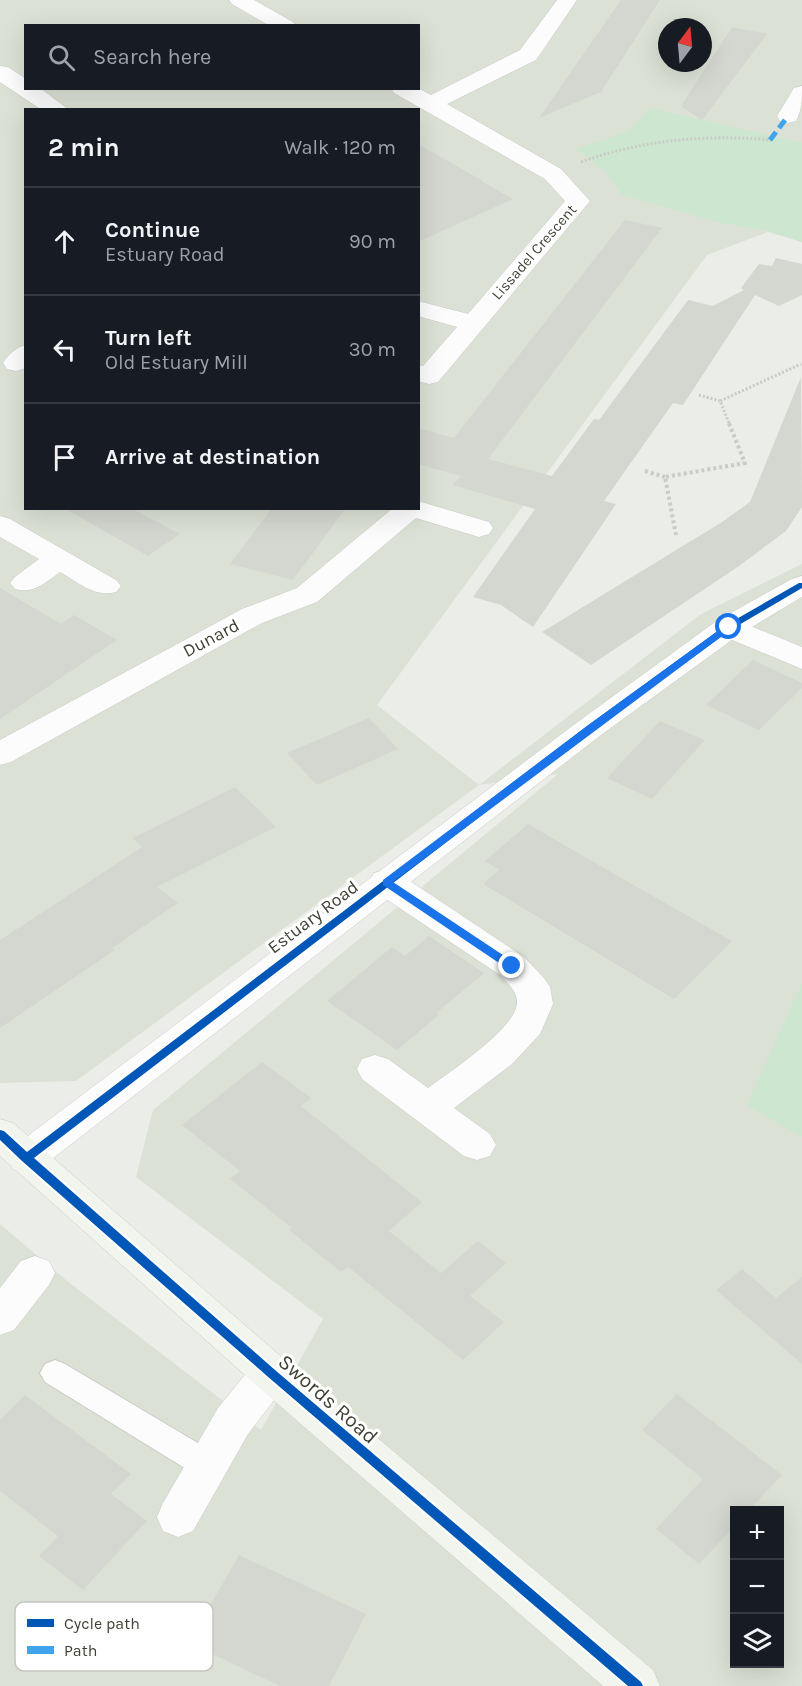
<!DOCTYPE html>
<html lang="en">
<head>
<meta charset="utf-8">
<style>
	:root { --surface:#171b24; --page:#20242c; --text:#f1f3f6; --muted:#9ea1a6; --line:#363941 }
	body { margin:0; font-family:Karla,sans-serif; background:var(--page); color:var(--text) }
	.controls { position:absolute; right:18px; bottom:18px; display:grid; overflow:hidden; border-radius:0px; box-shadow:0 6px 24px #0002 }
	.controls button { width:54px; height:54px; display:grid; place-items:center; padding:0; border:0; border-bottom:2px solid var(--line); background:var(--surface); color:var(--text); font:30px sans-serif }
	.compass { position:absolute; left:658px; top:18px; width:54px; height:54px; border-radius:50%; background:var(--surface); box-shadow:0 6px 24px #0002; rotate:16deg }
	.stop { position:absolute; width:18px; height:18px; margin:-14px; border:4px solid #1a73e8; border-radius:50%; background:#fff }
	.stop.end { background:#1a73e8; border-color:#fff; box-shadow:0 2px 6px #0008 }
	.list { margin:0; padding:0; list-style:none }
	h2 { display:flex; justify-content:space-between; align-items:center; height:78px; margin:0; padding:0 24px; font-size:26px }
	h2 small { font-size:20px; font-weight:400; color:var(--muted) }
	.list li { display:grid; grid-template-columns:39px 1fr auto; gap:18px; align-items:center; box-sizing:border-box; height:108px; padding:0 24px; border-top:2px solid var(--line) }
	.list b { display:block; font-size:22px; white-space:nowrap }
	.list p { margin:0; font-size:20px; white-space:nowrap; color:var(--muted) }
	.list em { font-size:20px; font-style:normal; color:var(--muted) }
	.icon { flex:none; width:33px; height:33px; fill:none; stroke:currentColor; stroke-width:2; stroke-linecap:round; stroke-linejoin:round }
	.map { position:relative; flex:none; width:802px; height:1686px; overflow:hidden }
	.search { position:absolute; background:var(--surface); box-shadow:0 6px 24px #0002; left:24px; top:24px; width:396px; height:66px; display:flex; align-items:center; gap:15px; box-sizing:border-box; padding:0 21px; border-radius:0px; color:var(--muted); font-size:22px }
	.panel { position:absolute; background:var(--surface); box-shadow:0 6px 24px #0002; left:24px; top:108px; width:396px; height:402px; border-radius:0px }
	.map>svg:first-child { display:block }
</style>
</head>
<body>
<div class="map">
<svg width="802" height="1686" viewBox="0 0 802 1686">
	<rect width="100%" height="100%" fill="#ebede8"/>
	<path fill="#dce1d5" fill-rule="evenodd" d="M0,0H802V242L768,232L707,255L377,705L479,785L701,614L802,564V1686H0V1224L67,1281L261,1430L323,1319L136,1177L153,1110L558,774L479,785L76,1081L0,1083ZM26,26H418V88H26ZM667,27H703V63H667ZM26,110H418V508H26ZM734,1510H780V1664H734Z"/>
	<path fill="#cce6cf" d="M651,108L802,143V242L768,231L717,222L622,195L605,171L576,149L629,131Z
		M802,983V1137L747,1105Z"/>
	<path fill="#d4d6d0" d="M621,0H660L601,92L539,118Z
		M732,27L767,34L702,120L681,106Z
		M418,144L483,181H481L513,199L418,242Z
		M625,220L662,228L488,459L552,476L594,419L599,420L688,300L713,306L744,290L741,288L759,264L772,266L776,258L802,264V295L779,306L755,295L683,405L673,403L604,501L616,504L533,627L501,605L473,597L535,509L453,485L461,476L418,464V428L454,438Z
		M801,377L802,507L786,531L739,566L591,665L542,632L722,522L750,502Z
		M64,508H131L180,534L148,556Z
		M272,508H346L293,580L230,564Z
		M0,588L61,624L74,615L117,640L0,719Z
		M753,660L802,683V688L759,730L706,705Z
		M369,718L398,749L317,785L287,753Z
		M660,721L705,740L652,799L607,778Z
		M235,787L276,827L157,887L178,903L112,948L115,950L0,1028V940L142,847L133,838Z
		M528,824L623,879L732,941L674,999L483,884L499,870L485,861Z
		M429,936L484,973L436,1013L439,1015L397,1050L327,1001L392,947L405,956Z
		M262,1062L311,1098L301,1106L422,1202L389,1231L441,1273L478,1241L506,1263L470,1296L504,1322L463,1360L348,1267L341,1272L289,1230L292,1228L230,1179L240,1171L182,1125Z
		M742,1269L776,1298L802,1277V1364L716,1290Z
		M677,1394L782,1475L749,1510H735V1526L699,1564L656,1529L703,1479L642,1430Z
		M25,1395L131,1474L111,1494L147,1521L83,1590L39,1556L58,1536L0,1491V1420Z
		M239,1555L366,1614L329,1686H280L189,1643Z"/>
	<g fill="none" stroke-linecap="round" stroke-linejoin="round">
		<defs>
			<path id="service" d="M55,1360L65,1364L218,1455L222,1465L218,1475L207,1479L196,1475L45,1382L40,1373L45,1364Z"/>
			<path id="minor" d="M229,0H254L293,22L296,26H270L232,4Z
				M557,0H577L536,60L447,104L561,169L590,201L438,382L429,384L418,381V365L423,366L457,327L418,316V301L468,314L565,201L545,179L394,93L391,88H418L431,95L520,50Z
				M0,66L8,67L26,79V88H40L69,110H42L0,82Z
				M802,86C802,100 802,110 796,121L788,123L780,121L777,116L794,88Z
				M26,345V368L16,371L7,369L3,363C9,354 15,348 26,345Z
				M418,501L489,522L493,528L489,534L479,537L416,518L317,602L262,623L11,762L0,765V740L242,609L297,588L393,508H418Z
				M0,516L10,519L116,580L121,586L116,592C95,598 78,582 60,572C45,583 34,594 15,589L10,583L15,577L39,559L0,537Z
				M729,617L802,647V669L718,634L714,627L718,620Z
				M386,870L398,873L524,957L544,978L550,987L553,1004L540,1034L512,1064L454,1108L490,1134L496,1145L490,1156L477,1160L464,1156L362,1079L357,1069L362,1059L375,1055L388,1059L428,1088C448,1073 518,1027 517,1002C517,990 507,983 500,975L374,891L369,882L374,873Z
				M35,1256L49,1261L55,1273L49,1285L14,1330L0,1335V1288L21,1261Z
				M271,1355L285,1360L291,1373L285,1386L248,1434L193,1531L178,1537L163,1531L157,1517L163,1503L218,1408L257,1360Z"/>
			<path id="tertiary" d="M802,576V597L740,634L601,735L39,1169L26,1173L13,1169L7,1158L13,1147L579,721L718,620L792,579Z"/>
			<path id="secondary" d="M0,1119L13,1123L285,1360L653,1670L660,1686H603L257,1386L0,1156Z"/>
		</defs>
		<use href="#service" stroke="#c9cbc5" stroke-width="2"/>
		<use href="#minor" stroke="#c9cbc5" stroke-width="1"/>
		<use href="#tertiary" stroke="#c9cbc5" stroke-width="1"/>
		<use href="#secondary" stroke="#c6cbc0" stroke-width="1"/>
		<path stroke="#cacbc6" stroke-width="3" stroke-dasharray="2 2" stroke-linecap="butt" d="M581,162C642,140 707,134 772,140
			M699,395L720,401
			M729,423L720,401L801,364"/>
		<path stroke="#cacbc6" stroke-width="4" stroke-dasharray="3 3" stroke-linecap="butt" d="M645,471L665,477
			M676,535L665,477L745,463L728,421"/>
		<use href="#service" fill="#fcfcfc" fill-rule="evenodd"/>
		<use href="#minor" fill="#fcfcfc" fill-rule="evenodd"/>
		<use href="#tertiary" fill="#fcfcfc" fill-rule="evenodd"/>
		<use href="#secondary" fill="#f2f5ee" fill-rule="evenodd"/>
		<path stroke="#3fa4eb" stroke-width="5" stroke-dasharray="10 5" stroke-linecap="butt" d="M770,140L788,116"/>
		<defs>
			<path id="cycleway" d="M799,583H802V588L732,629L593,730L34,1158L275,1370L641,1682L643,1686H628L267,1376L22,1161L0,1140V1130L4,1131L27,1152L587,726L726,625Z"/>
		</defs>
		<use href="#cycleway" stroke="#fff" stroke-width="4"/>
		<use href="#cycleway" fill="#0057b8" fill-rule="evenodd"/>
	</g>
	<path fill="#1a73e8" d="M726,625L734,627L393,882L515,963V969H508L383,885V880L587,726Z"/>
	<g text-anchor="middle" stroke-width="6" stroke-linejoin="round" paint-order="stroke">
		<g font-size="15" fill="#3d4235" stroke="#fff">
			<text transform="translate(534 252) rotate(-49)" y="5">Lissadel Crescent</text>
		</g>
		<g font-size="18" fill="#3d4235" stroke="#fff">
			<text transform="translate(211 638) rotate(-28)" y="6">Dunard</text>
			<text transform="translate(313 917) rotate(-37)" y="6">Estuary Road</text>
		</g>
		<g font-size="21" fill="#3d4235" stroke="#fff">
			<text transform="translate(328 1399) rotate(41)" y="7">Swords Road</text>
		</g>
	</g>
	<rect x="15" y="1602" width="198" height="69" rx="9" fill="#fff" stroke="#c5c6c2" stroke-width="1.5"/>
	<rect x="27" y="1619" width="27" height="8" fill="#0057b8"/>
	<rect x="27" y="1646" width="27" height="8" fill="#3fa4eb"/>
	<g font-size="16" fill="#3d4235">
		<text x="64" y="1629">Cycle path</text>
		<text x="64" y="1656">Path</text>
	</g>
</svg>
<div class="controls">
<button>+</button>
<button>−</button>
<button><svg class="icon" aria-label="layers" viewBox="0 0 24 24"><path d="M12 4l9 5-9 5-9-5zM3 14l9 5 9-5"/></svg></button>
</div>
<svg class="compass" viewBox="-18 -18 36 36"><path d="M0-13l5 13h-10z" fill="#e53935"/><path d="M0 13l5-13h-10z" fill="#9ea1a6"/></svg>
<div class="stop" style="left:729px;top:627px"></div>
<div class="stop end" style="left:512px;top:966px"></div>
<div class="search"><svg class="icon" aria-label="search" viewBox="0 0 24 24"><circle cx="10" cy="10" r="6"/><path d="M15 15l6 6"/></svg>Search here</div>
<section class="panel">
<h2>2 min<small>Walk · 120 m</small></h2>
<ul class="list">
<li><svg class="icon" aria-label="ahead" viewBox="0 0 24 24"><path d="M12 20V5M6 11l6-6 6 6"/></svg><div><b>Continue</b><p>Estuary Road</p></div><em>90 m</em></li>
<li><svg class="icon" aria-label="left" viewBox="0 0 24 24"><path d="M17 20v-9H6M10 6l-5 5 5 5"/></svg><div><b>Turn left</b><p>Old Estuary Mill</p></div><em>30 m</em></li>
<li><svg class="icon" aria-label="arrive" viewBox="0 0 24 24"><path d="M6 21V4h12l-3 4 3 4H6"/></svg><div><b>Arrive at destination</b></div></li>
</ul>
</section>
</div>
</body>
</html>
